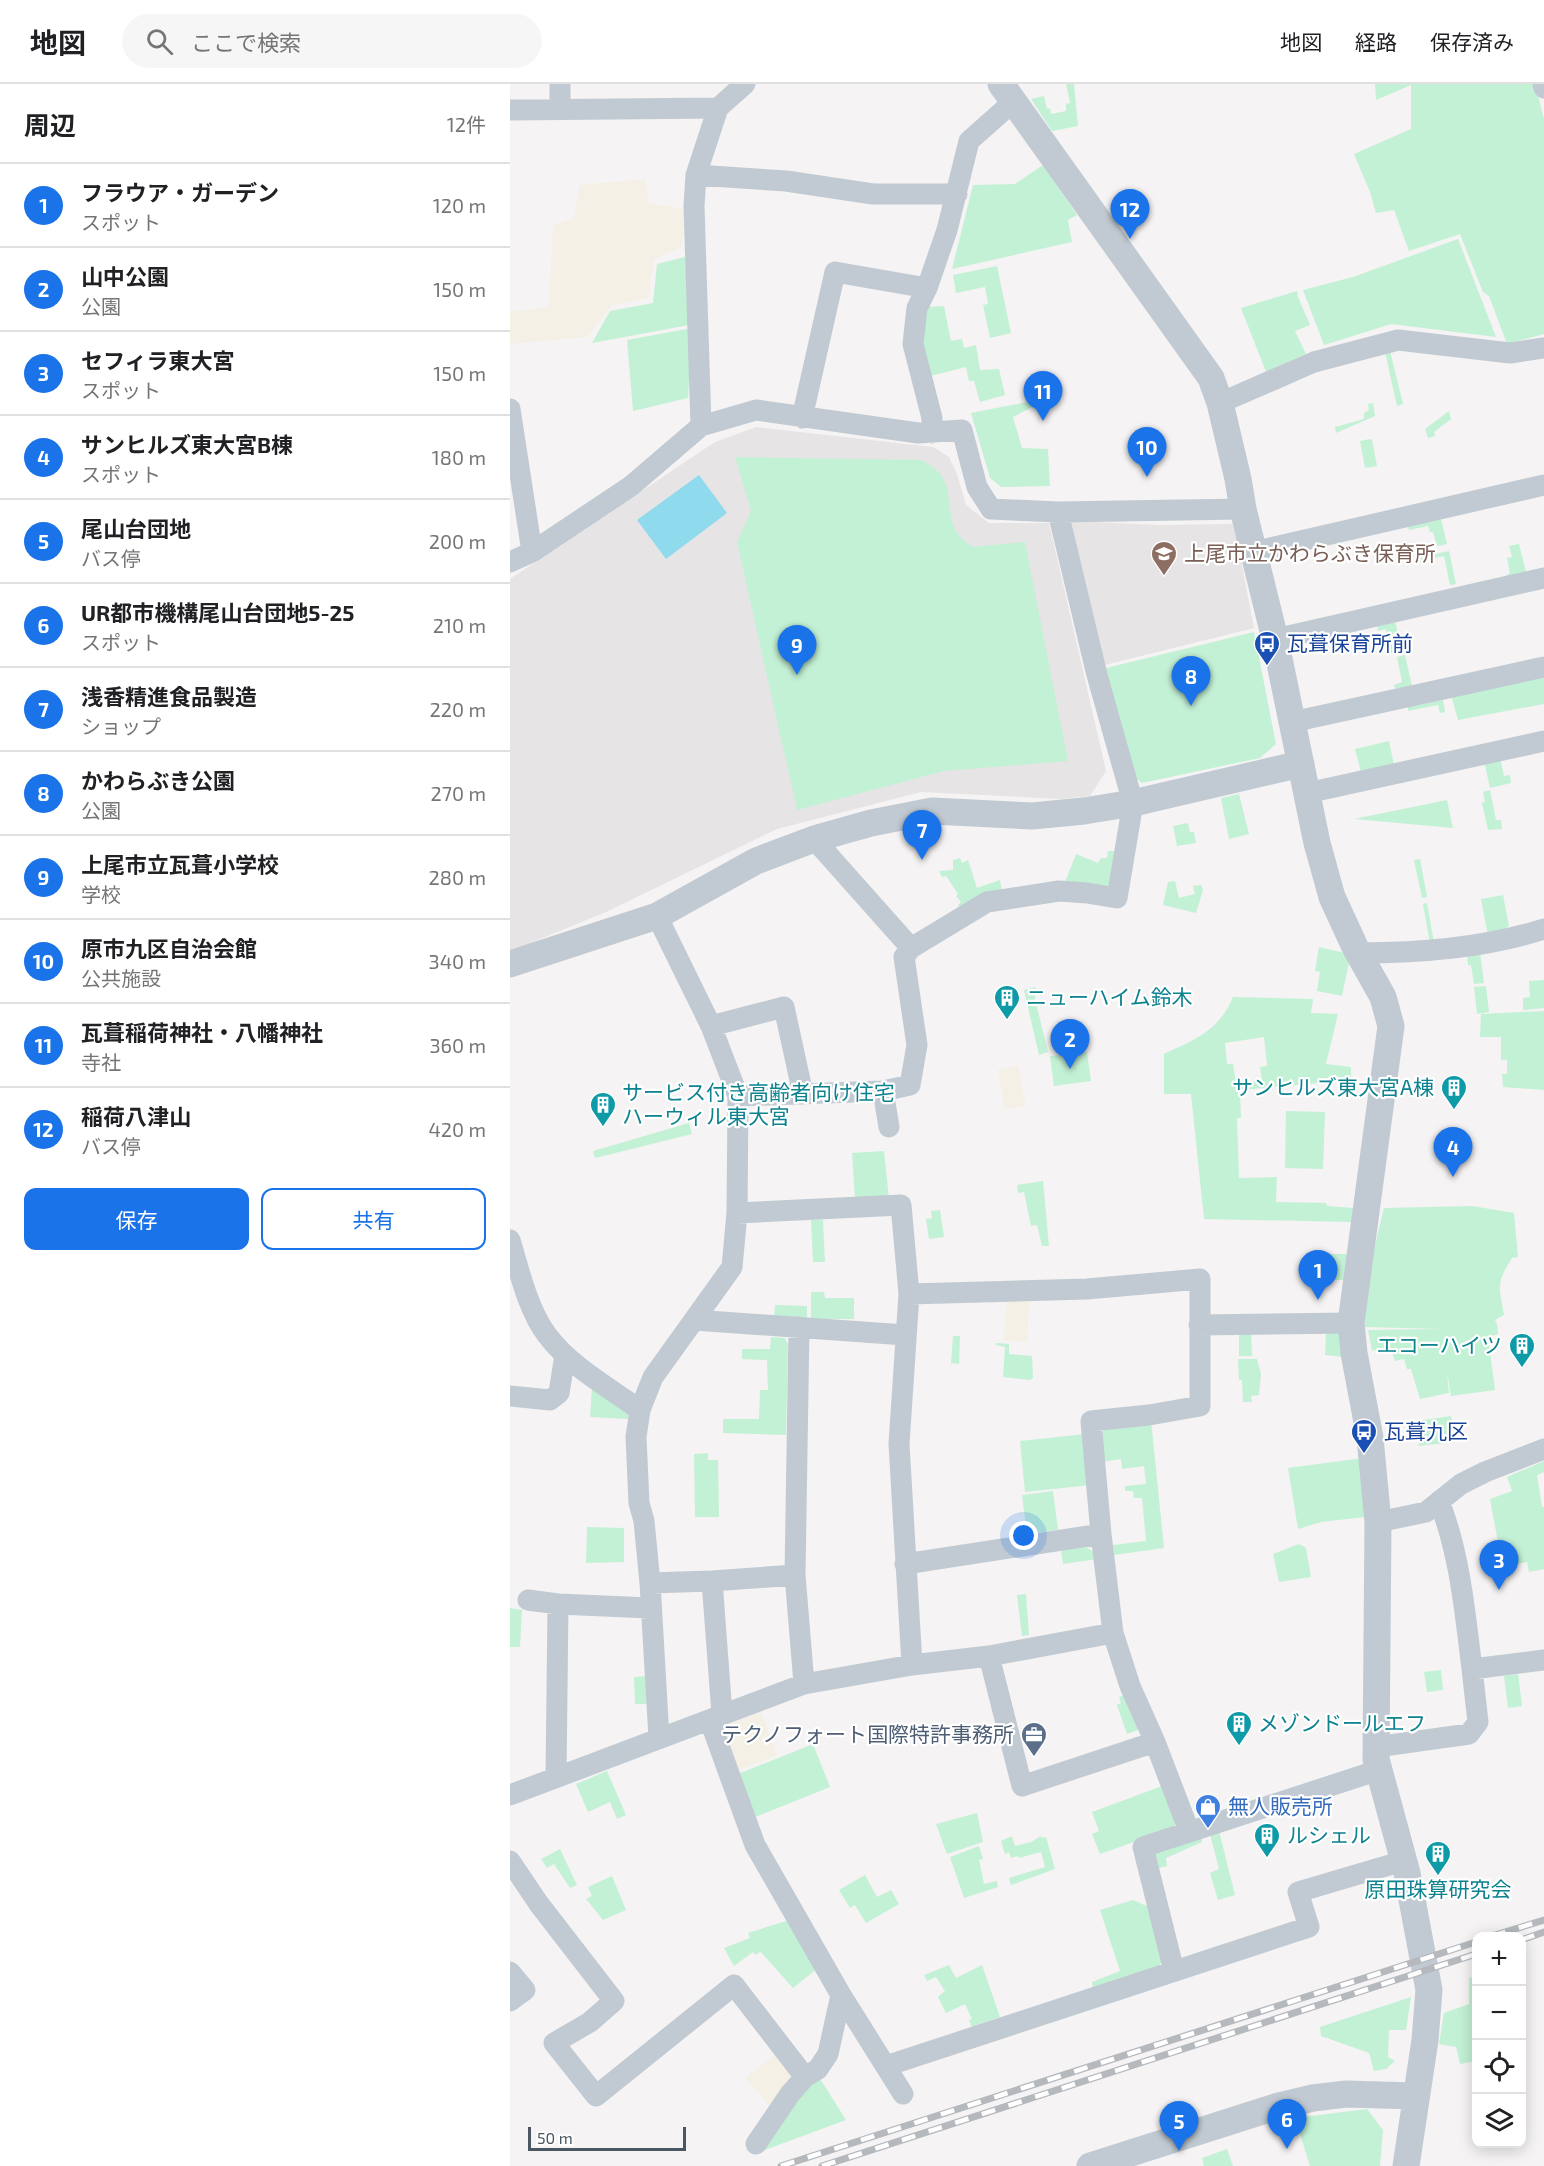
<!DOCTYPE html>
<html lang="ja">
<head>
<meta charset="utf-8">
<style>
	:root { --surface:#fff; --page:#f6f6f6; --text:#202124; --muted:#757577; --line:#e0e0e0; --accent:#1a73e8 }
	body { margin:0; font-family:"Exo 2","Noto Sans JP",sans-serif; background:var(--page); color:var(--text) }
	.controls { position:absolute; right:18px; bottom:18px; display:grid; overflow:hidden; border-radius:12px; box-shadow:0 3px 15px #0003 }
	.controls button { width:54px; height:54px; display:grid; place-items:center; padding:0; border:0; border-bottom:2px solid var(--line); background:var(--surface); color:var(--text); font:30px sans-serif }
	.scale { position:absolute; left:18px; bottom:15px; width:158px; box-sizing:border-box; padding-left:6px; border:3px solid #4a5661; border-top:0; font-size:16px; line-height:21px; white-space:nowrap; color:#4a5661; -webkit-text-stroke:4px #fff; paint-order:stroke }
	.you { position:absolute; left:514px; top:1452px; width:21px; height:21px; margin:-15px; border:4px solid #fff; border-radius:50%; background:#1a73e8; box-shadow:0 0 0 9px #1a73e833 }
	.badge { display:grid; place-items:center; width:39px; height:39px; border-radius:50%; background:var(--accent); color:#fff; font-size:20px; font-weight:700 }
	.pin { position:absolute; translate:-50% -50px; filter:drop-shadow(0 2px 3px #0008) }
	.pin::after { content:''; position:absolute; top:32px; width:21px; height:18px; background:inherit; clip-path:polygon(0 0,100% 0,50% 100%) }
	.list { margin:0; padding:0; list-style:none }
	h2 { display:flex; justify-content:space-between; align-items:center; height:78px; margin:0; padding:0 24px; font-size:26px }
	h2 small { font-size:20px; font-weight:400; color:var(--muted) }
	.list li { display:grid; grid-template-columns:39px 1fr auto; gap:18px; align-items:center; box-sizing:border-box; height:84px; padding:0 24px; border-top:2px solid var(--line) }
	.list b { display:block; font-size:22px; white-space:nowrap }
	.list p { margin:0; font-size:20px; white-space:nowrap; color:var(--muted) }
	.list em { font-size:20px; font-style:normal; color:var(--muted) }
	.actions { display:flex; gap:12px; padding:18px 24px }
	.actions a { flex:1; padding:14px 0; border:2px solid var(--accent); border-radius:12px; text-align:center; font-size:21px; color:var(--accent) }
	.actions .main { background:var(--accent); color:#fff }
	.icon { flex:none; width:33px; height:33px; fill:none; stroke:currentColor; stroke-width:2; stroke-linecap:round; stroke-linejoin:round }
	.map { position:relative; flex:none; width:1034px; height:2082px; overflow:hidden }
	header { display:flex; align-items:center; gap:36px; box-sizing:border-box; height:84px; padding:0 30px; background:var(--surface); border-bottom:2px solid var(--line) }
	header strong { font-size:28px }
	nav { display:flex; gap:33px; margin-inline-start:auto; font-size:21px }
	.search { width:420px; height:54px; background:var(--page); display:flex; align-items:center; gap:15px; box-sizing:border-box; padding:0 21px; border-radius:33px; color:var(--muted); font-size:22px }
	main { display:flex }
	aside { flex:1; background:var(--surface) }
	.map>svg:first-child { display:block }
</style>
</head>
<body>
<header>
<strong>地図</strong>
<div class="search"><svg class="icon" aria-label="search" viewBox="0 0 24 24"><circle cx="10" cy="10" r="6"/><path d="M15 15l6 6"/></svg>ここで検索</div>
<nav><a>地図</a><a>経路</a><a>保存済み</a></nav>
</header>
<main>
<aside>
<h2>周辺<small>12件</small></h2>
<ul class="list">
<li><span class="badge">1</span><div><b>フラウア・ガーデン</b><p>スポット</p></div><em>120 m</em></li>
<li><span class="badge">2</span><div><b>山中公園</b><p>公園</p></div><em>150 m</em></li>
<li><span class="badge">3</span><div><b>セフィラ東大宮</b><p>スポット</p></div><em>150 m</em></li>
<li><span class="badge">4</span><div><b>サンヒルズ東大宮B棟</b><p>スポット</p></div><em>180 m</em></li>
<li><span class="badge">5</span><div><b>尾山台団地</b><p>バス停</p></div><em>200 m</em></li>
<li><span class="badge">6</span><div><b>UR都市機構尾山台団地5-25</b><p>スポット</p></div><em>210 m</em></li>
<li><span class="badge">7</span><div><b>浅香精進食品製造</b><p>ショップ</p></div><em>220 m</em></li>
<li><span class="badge">8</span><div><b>かわらぶき公園</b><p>公園</p></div><em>270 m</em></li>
<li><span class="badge">9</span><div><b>上尾市立瓦葺小学校</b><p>学校</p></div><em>280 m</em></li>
<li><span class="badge">10</span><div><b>原市九区自治会館</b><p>公共施設</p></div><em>340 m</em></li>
<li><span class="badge">11</span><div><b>瓦葺稲荷神社・八幡神社</b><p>寺社</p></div><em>360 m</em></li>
<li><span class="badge">12</span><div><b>稲荷八津山</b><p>バス停</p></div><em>420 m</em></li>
</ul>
<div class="actions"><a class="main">保存</a><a>共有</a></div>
</aside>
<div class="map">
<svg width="1034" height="2082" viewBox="0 0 1034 2082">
	<rect width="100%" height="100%" fill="#f5f3f3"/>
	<path fill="#e6e4e5" d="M246,343L423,363L439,373L447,390L456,421L479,439H539L596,687L580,712L551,715L411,708L267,745L96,828L13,862L0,865V495L205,358Z
		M561,437L650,441L724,440L744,544L595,581Z"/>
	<path fill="#c3f1d5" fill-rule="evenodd" d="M556,0H564L568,42L542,47L521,15L534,12L537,25L540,24L541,30L556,27V20L560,19Z
		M865,0H1025L1034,35V250L997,260L979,212L973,208L950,150L899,167L884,126L866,129L860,108L844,70L901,45V1L866,16Z
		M533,81L567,131L558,136L562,158L442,185L463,101L505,100Z
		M948,155L986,253L881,240L814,261L793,206L843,193Z
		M175,173L179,241L82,259L100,227L143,219L147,180Z
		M487,182L501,249L480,254L473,221L478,220L475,203L446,209L443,191Z
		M787,207L788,213L800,241L785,247L796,270L756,288L731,224Z
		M434,222L441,257L452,255L454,264L466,261L470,286L489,285L495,311L470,318L464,297H459L456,283L420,292L411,257L417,223Z
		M182,244L178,314L123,327L117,256Z
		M880,267L893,320L887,322L875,268Z
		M522,317L524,322L503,333L512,364L538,365L540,402L491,403L480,394L461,329Z
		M863,319L865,332L826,349L825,343L854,335V329L859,326L858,320Z
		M939,327L941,335L924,348L925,352L918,354L915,345Z
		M860,355L862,356L867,382L855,384L850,357Z
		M225,373L411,376C448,394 433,415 445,446C448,452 457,458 462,463L515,458L558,677L434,687L287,726L227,458L241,427Z
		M931,435L937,460L927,462L923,448H920L918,442L899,446L898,442Z
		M1009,460L1016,488L994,492L1000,489L997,474L1002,473L999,462Z
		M939,467L946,500L940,501L934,472L907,477V474Z
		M885,536L892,567L881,569L876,545L868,547L867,540Z
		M744,548L766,660L750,674L632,699L619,688L596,584Z
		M895,571L902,602L885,605L884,601L892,598L887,573Z
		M1034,593V620L948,636L941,611Z
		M933,616L935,628L930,629L928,621L898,627V623Z
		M879,657L884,681L851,688L845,665Z
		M990,674L994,692L1000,691L1001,699L980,704L974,677Z
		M980,706L986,736H991L992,745L978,746L972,719L975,718L973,708Z
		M729,710L739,750L719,755L711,714Z
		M937,716L943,744L844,735Z
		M678,739L680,748H684L686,759L667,762L663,742Z
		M598,767H607L602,801L594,805L555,798L566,770L588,779L591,774H597Z
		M450,774L452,779L458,776L467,804L490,796L492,807L452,827L448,821L451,818L446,812L448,810L436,792L432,793L429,787L443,786V776Z
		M910,775L917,813L912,814L904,776Z
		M665,797L669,814L685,810L683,802L691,801L693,806L686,829L653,821L658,798Z
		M993,811L999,842L991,849L978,852L971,815Z
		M917,819L924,859H920L913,820Z
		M809,863L839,870L840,874L832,912L807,907L810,888L805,887Z
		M970,869L974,899L964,900L961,881H958L957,871Z
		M1034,896V924L1013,926V914L1020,913L1019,897Z
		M976,902L979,928L967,930L964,903Z
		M526,903L525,915L538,968L529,971L514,906Z
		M723,913L803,915L801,929L828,930L816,980L841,983V994L822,995L821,998L730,1006L731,1034H727L729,1094L767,1093L766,1118L816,1119L817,1122L844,1124L842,1138L694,1135L681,1010H654V970C684,956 709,947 723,913ZM754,953L757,982L750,983L752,996L726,999L723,980H717L715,959Z
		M1034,927V1006L993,1003L992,990H997V976H991V953H970L971,930Z
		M577,968L581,997L544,1002L540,972Z
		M776,1027L815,1028L813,1085L775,1084Z
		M179,1039L182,1050L85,1074L83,1067Z
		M374,1067L379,1115H345L342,1069Z
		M533,1097L539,1162H532L527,1141L521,1142L514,1108L508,1109L507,1101Z
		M962,1122L1004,1129L1008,1173L1002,1174C986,1199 989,1203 994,1231L985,1236L987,1240L988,1250L978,1253L985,1306L941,1312L937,1288L939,1309L910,1315L901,1285H897L894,1275L885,1277L881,1265L869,1268L868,1265L862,1267L858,1246L932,1245L854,1243L862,1174L874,1124Z
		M430,1126L434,1153L419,1155L416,1135L422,1134L421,1127Z
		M301,1136H313L315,1178H303Z
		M820,1170H838L834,1196H822Z
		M301,1208H314L315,1214H344V1235H301Z
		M265,1221L297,1222V1234L264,1233Z
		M729,1245H741L742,1272H729Z
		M816,1249H832L834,1273L815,1271Z
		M443,1252H450L449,1280L441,1279Z
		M261,1253L275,1254L278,1261L276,1351L213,1349V1335H249L250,1306H258L257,1276L232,1275V1265H260Z
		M486,1259L499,1260V1270L522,1272L523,1294L520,1296L493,1293L495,1263L486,1261Z
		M728,1275H747L751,1290L749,1311L741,1312L742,1318H733L732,1296H729Z
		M82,1303L118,1327V1335L80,1333Z
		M941,1332L945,1358L909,1362L906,1337Z
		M641,1336L654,1464L604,1471L603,1461L636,1457L632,1414H624L623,1407H615V1402L636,1400L634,1382L612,1385L611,1375L592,1378L589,1352L597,1342Z
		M575,1350L581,1401L515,1408L510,1357Z
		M198,1369V1376H208L209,1433H185L184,1370Z
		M853,1374L855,1433L811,1438L788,1445L778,1384Z
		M1034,1377V1388L1027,1391L1032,1423H1034V1485L1019,1488L1017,1478L987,1483L985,1470L990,1469L980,1415L1002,1407L997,1393Z
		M543,1407L548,1446L517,1450L512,1411Z
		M77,1443L114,1444V1478L76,1479Z
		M789,1460L796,1464L801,1493L769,1498L763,1470Z
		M575,1462L586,1470L587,1475L553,1480L551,1465Z
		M516,1510L519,1551L512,1552L507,1511Z
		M0,1524L12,1526L10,1563H0Z
		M931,1586L933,1606L917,1608L914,1588Z
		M1008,1590L1012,1622L998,1624L994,1592Z
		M138,1592V1620H125L124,1593Z
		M615,1611L631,1645L617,1650L607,1621L611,1619L609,1613Z
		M303,1660L320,1703L245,1733L228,1690Z
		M97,1687L116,1731L107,1735L100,1718L78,1728L66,1700Z
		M655,1701L668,1735L663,1744L590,1770L582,1750L589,1747L582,1728Z
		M467,1729L473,1758L437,1770L426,1740Z
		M709,1747L725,1811L708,1816L700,1789L709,1785L700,1750Z
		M691,1749L692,1758L656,1774L657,1782L645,1785L641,1771Z
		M502,1752L505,1762L521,1758L531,1752L532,1754L536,1753L545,1785L501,1801L499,1794L535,1783L531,1768L509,1774L508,1772L501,1774L499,1768L495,1770L491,1757Z
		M469,1762L473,1775L469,1776L474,1800L487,1797L488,1803L454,1814L440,1773Z
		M50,1765L67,1801L60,1804L44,1780L37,1784L31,1775Z
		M355,1791L367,1813L381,1806L389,1820L356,1839L345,1821L340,1824L329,1806Z
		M102,1792L116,1826L93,1836L76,1815L82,1812L78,1803Z
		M623,1816L641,1824L653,1876L645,1887L583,1908L582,1898L610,1887L590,1826Z
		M279,1836L308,1884L283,1904L251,1868L245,1871L243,1868L224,1882L214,1864L240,1854L238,1849Z
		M439,1881L446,1894L472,1881L490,1933L462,1943L459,1936L462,1935L455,1920L436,1929L428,1913L435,1907L426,1893L417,1897L414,1891Z
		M966,1892V1977L950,1980L946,1963L929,1960L934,1929L959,1920V1894Z
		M901,1913L896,1946H879L878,1973L885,1977L876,1985L864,1987L859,1969L811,1952L810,1943Z
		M309,1993L336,2036L249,2068L267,2039Z
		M857,2025L873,2046L870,2082H800L785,2034Z
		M717,2065L723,2082H694L692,2074Z"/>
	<path fill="#f5f0e5" d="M135,95L139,119L175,125L172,163L144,175L138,214L102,221L77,253L0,260V228L39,223L43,141L64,134L70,101Z
		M508,982L516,1022L495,1025L488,986Z
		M515,1214L519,1219L517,1258L494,1256L497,1215Z
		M251,1628L267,1671L227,1686L212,1647L216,1641Z
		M265,1971L282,1990V2000L261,2023L235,1994Z"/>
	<path fill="#90daee" d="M189,391L217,429L156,475L127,436Z"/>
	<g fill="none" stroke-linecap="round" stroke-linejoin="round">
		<path stroke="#c1cad2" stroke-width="21" d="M50,0V25
			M1033,0L1034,4
			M0,26L208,24
			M186,91L276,97L363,110H447
			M710,319L804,278L888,256L1000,269L1034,264
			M0,325L22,468
			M292,334L325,188L417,204
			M191,342L184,122L186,91L208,24L235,0
			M422,349V334L403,260L407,224L417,204L437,146L459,57L504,17
			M743,468L1034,401
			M0,478L22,468L121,402L191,342L246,326L408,349L452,346L467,403L481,425L548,428L733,425
			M765,555L1034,494
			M782,638L1034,583
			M797,709L1034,657
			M304,755L401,864
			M147,832L201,942L228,1012L227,1129L222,1183L143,1293L130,1326L126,1353L129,1419L134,1437L140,1499L149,1654
			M849,869C912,869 974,864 1034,845
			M201,942L274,923L293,1010
			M373,1007L379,1043
			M228,1012L373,1007L400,1001L407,961L394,873L401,864L477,818L549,807L577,809L607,814L623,719L587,591L548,428
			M227,1129L391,1121L399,1210L389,1360L402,1581
			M0,1156C9,1186 18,1226 37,1251C60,1282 98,1303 130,1326
			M399,1210L577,1205L690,1195V1322L639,1331L581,1337L591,1450L603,1549L620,1602L645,1658L679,1747
			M184,1236L395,1251
			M689,1241L841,1239
			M289,1243L285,1491L294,1600
			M0,1312L40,1316L49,1309L55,1271
			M929,1417C950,1470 955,1529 962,1585
			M868,1438L916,1428L951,1400L975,1388L1034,1365
			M395,1480L591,1450
			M140,1499L202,1497
			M18,1516L48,1520L140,1524
			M479,1572L512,1702L645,1658
			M212,1630L202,1497L285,1491
			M200,1637L245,1761L331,1911L393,2010
			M866,1663L959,1650L968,1638L962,1585L1034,1576
			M46,1693L48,1520
			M0,1711L294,1600L402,1581L479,1572L603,1549
			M0,1777L29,1820L104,1917L80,1938L44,1959L86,2012L224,1901L295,1993
			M664,1887L633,1763L869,1686
			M0,1888L15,1906L0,1917
			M376,1982L799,1843L788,1808L893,1777
			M246,2060L280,2010L295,1993L308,1985L318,1970L331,1911"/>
		<path stroke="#c1cad2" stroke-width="27" d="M491,0L701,294L710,319L728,395L733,425L765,555L807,759L822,813L845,863L873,913L881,942L841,1239L844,1269L860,1354L868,1438L866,1675L897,1789L919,1906L915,1956L896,2082
			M0,880L147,832L246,777L304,755L361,739L422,727L522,732L574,727L623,719L791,680
			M580,2082L765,2023L803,2014L836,2010L906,2012"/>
		<defs>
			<path id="rail" d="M982,1852L1034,1836
				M1011,1856L1034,1848
				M271,2082L966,1858
				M312,2082L966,1870"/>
		</defs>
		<use href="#rail" stroke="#b5b8bd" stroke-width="7"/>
		<use href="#rail" stroke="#fff" stroke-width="4.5" stroke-dasharray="14" stroke-linecap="butt"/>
	</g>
	<defs>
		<symbol id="school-pin" viewBox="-11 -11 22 30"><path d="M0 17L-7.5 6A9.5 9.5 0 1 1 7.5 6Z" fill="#8d6e63" stroke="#fff"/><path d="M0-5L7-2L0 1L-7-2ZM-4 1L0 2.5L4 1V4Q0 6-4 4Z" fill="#fff"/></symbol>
		<symbol id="bus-pin" viewBox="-11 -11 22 30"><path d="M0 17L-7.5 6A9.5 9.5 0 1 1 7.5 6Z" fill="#1a4fb4" stroke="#fff"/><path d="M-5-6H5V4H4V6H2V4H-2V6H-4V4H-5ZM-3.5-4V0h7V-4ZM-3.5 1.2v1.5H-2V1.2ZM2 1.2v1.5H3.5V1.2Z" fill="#fff"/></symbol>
		<symbol id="building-pin" viewBox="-11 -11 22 30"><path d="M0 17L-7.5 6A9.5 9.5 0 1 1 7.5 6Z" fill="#0f9aa8" stroke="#fff"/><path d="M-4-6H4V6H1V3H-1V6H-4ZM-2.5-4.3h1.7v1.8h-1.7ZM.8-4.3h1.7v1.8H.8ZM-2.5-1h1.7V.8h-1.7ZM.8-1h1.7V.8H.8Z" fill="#fff"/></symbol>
		<symbol id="office-pin" viewBox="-11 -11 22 30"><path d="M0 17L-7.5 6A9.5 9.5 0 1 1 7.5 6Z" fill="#5c6f8a" stroke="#fff"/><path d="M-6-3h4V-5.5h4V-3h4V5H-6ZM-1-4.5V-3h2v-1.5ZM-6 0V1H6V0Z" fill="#fff"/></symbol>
		<symbol id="shop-pin" viewBox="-11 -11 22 30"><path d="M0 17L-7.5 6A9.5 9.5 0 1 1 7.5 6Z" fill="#3f7fe0" stroke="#fff"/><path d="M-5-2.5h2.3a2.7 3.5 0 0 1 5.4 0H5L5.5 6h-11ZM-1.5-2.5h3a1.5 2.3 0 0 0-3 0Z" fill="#fff"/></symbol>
	</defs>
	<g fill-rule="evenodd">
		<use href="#school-pin" x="639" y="455" width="30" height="40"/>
		<use href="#bus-pin" x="742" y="545" width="30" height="40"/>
		<use href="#building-pin" x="482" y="899" width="30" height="40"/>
		<use href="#building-pin" x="929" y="989" width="30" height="40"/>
		<use href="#building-pin" x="78" y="1006" width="30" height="40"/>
		<use href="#building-pin" x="997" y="1247" width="30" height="40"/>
		<use href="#bus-pin" x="839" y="1333" width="30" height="40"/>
		<use href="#building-pin" x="714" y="1625" width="30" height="40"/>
		<use href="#office-pin" x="509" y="1636" width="30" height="40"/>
		<use href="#shop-pin" x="683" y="1708" width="30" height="40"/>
		<use href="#building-pin" x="742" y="1737" width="30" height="40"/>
		<use href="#building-pin" x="913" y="1755" width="30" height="40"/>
	</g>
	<g text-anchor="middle" stroke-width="4.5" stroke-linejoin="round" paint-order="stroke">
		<g font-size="21" fill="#785e54" stroke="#fff" text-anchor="start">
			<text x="674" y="477">上尾市立かわらぶき保育所</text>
		</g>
		<g font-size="21" fill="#164399" stroke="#fff" text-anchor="start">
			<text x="777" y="567">瓦葺保育所前</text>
			<text x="874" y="1355">瓦葺九区</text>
		</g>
		<g font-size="21" fill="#0d838f" stroke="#fff" text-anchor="start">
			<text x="516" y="921">ニューハイム鈴木</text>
			<text x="924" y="1011" text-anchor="end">サンヒルズ東大宮A棟</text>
			<text x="112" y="1016">サービス付き高齢者向け住宅<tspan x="112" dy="24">ハーウィル東大宮</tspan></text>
			<text x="992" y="1269" text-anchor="end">エコーハイツ</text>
			<text x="748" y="1647">メゾンドールエフ</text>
			<text x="777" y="1759">ルシェル</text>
			<text x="928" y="1813" text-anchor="middle">原田珠算研究会</text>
		</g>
		<g font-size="21" fill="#4e5e75" stroke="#fff" text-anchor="end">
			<text x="504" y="1658">テクノフォート国際特許事務所</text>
		</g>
		<g font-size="21" fill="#366cbe" stroke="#fff" text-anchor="start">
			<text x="718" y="1730">無人販売所</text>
		</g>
	</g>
</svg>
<div class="controls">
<button>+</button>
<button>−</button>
<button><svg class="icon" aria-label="locate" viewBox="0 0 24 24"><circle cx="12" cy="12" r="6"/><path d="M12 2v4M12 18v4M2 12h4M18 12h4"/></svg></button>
<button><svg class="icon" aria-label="layers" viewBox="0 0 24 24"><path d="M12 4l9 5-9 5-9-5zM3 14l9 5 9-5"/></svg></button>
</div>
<div class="scale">50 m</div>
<div class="you"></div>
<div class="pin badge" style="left:808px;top:1216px">1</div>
<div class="pin badge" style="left:560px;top:985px">2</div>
<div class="pin badge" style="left:989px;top:1506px">3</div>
<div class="pin badge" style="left:943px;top:1093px">4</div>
<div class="pin badge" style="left:669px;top:2067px">5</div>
<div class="pin badge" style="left:777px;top:2065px">6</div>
<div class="pin badge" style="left:412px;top:776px">7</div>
<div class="pin badge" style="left:681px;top:622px">8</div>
<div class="pin badge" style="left:287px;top:591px">9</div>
<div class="pin badge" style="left:637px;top:393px">10</div>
<div class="pin badge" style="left:533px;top:337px">11</div>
<div class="pin badge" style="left:620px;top:155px">12</div>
</div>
</main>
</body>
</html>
